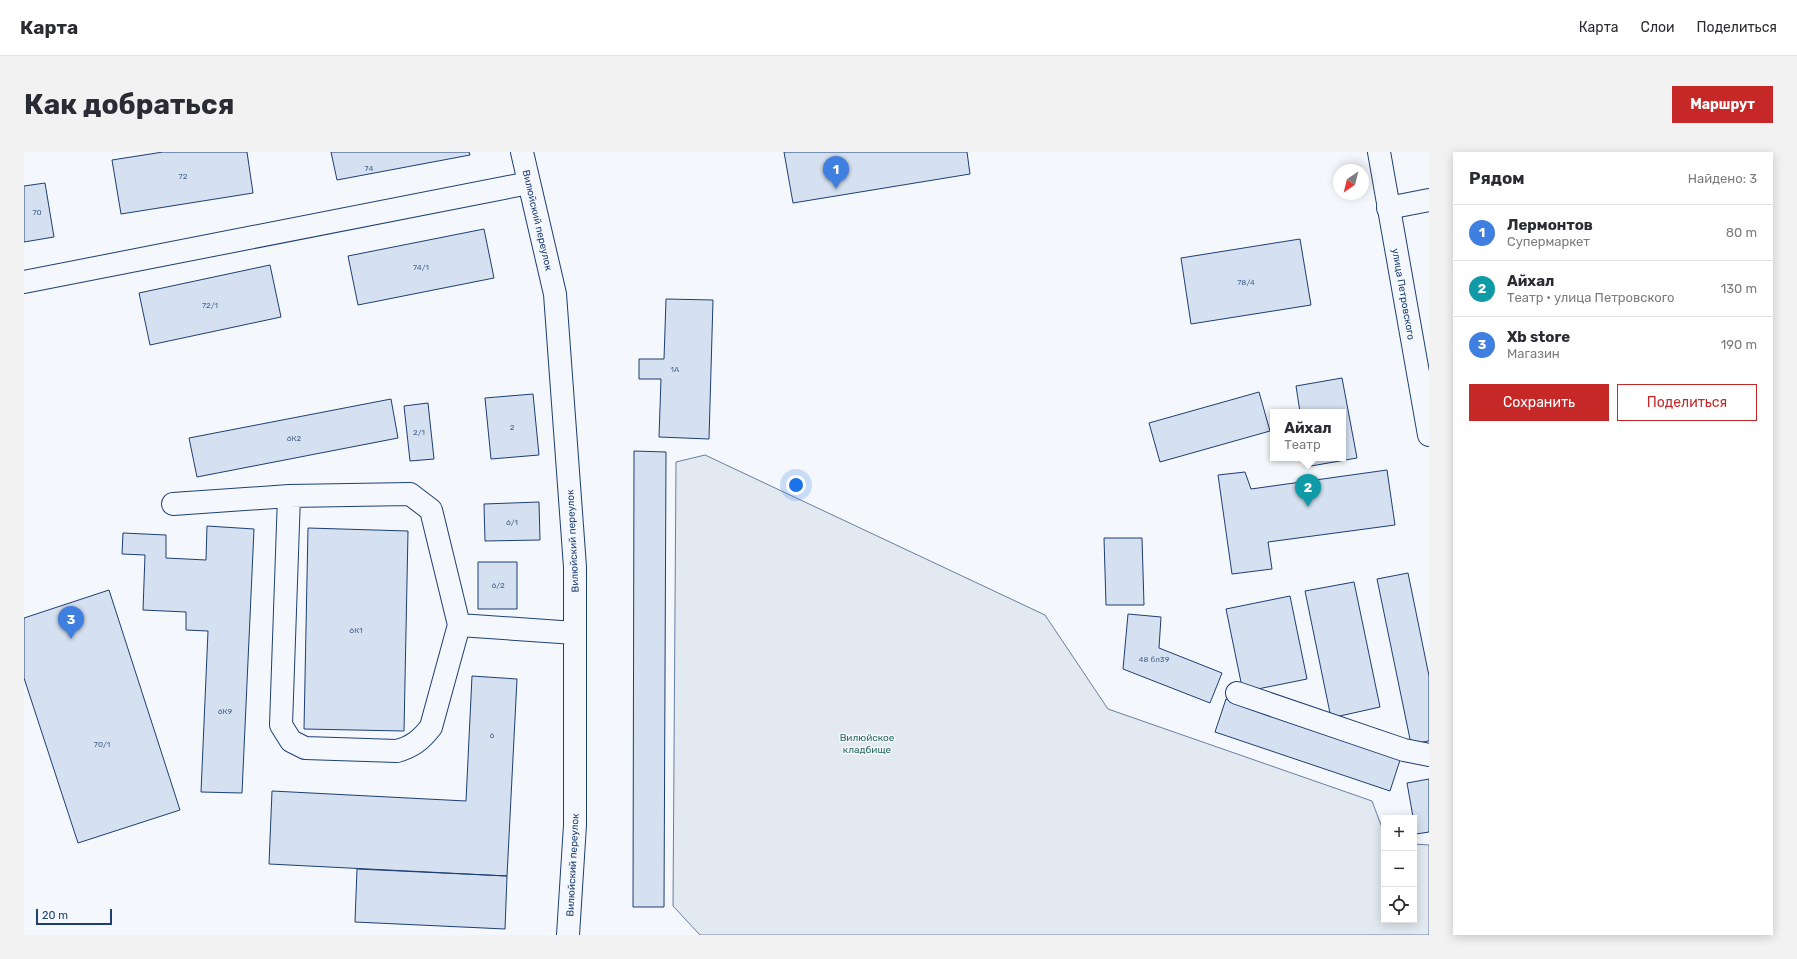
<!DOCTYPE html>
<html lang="ru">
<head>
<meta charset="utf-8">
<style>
	:root { --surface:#fff; --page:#f2f2f3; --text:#2b2b33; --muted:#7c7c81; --line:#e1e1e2; --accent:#c62828 }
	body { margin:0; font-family:Rubik,sans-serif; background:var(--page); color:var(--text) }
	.controls { position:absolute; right:12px; bottom:12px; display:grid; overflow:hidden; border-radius:0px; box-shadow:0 2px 10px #0003 }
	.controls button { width:36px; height:36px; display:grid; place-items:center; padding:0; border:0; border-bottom:1px solid var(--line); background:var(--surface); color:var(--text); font:20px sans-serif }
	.compass { position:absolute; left:1309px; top:12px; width:36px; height:36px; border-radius:50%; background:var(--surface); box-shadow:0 2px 10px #0003; rotate:215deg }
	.scale { position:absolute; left:12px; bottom:10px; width:76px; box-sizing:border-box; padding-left:4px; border:2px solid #1d3f73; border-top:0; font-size:11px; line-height:14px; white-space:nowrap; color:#1d3f73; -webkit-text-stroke:3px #f4f7fb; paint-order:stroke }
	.you { position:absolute; left:772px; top:333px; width:14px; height:14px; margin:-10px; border:3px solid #fff; border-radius:50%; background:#1a73e8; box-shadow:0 0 0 6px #1a73e833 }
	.badge { display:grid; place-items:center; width:26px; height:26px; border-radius:50%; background:var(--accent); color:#fff; font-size:13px; font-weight:700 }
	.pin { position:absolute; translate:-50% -33px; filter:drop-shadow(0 1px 2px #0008) }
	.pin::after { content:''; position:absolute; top:21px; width:14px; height:12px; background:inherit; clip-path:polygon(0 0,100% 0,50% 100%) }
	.popup { position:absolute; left:1246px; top:257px; width:76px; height:52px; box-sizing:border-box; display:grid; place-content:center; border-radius:0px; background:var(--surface); filter:drop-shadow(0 1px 3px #0005); font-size:13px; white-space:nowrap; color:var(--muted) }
	.popup b { font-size:15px; color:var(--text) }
	.popup::after { content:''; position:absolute; left:50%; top:100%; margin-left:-8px; border:8px solid transparent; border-top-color:var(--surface) }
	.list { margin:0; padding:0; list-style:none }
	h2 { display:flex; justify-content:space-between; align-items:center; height:52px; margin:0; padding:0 16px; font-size:17px }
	h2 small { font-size:13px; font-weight:400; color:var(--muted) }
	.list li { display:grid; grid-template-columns:26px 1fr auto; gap:12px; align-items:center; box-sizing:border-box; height:56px; padding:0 16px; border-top:1px solid var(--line) }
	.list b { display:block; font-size:15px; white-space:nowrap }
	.list p { margin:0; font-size:13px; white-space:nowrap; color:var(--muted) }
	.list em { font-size:13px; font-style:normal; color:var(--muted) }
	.actions { display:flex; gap:8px; padding:12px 16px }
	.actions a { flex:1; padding:9px 0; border:1px solid var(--accent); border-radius:0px; text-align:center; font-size:14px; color:var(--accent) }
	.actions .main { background:var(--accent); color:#fff }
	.icon { flex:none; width:22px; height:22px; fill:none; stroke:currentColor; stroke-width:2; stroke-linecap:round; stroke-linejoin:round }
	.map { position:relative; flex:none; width:1405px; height:783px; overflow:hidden; border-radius:0px }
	header { display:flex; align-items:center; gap:24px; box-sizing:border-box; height:56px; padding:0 20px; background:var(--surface); border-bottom:1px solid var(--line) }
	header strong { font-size:19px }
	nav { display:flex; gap:22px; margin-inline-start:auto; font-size:14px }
	.intro { display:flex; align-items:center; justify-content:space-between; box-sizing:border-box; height:96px; padding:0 24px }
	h1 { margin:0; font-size:28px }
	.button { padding:10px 18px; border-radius:0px; background:var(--accent); color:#fff; font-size:14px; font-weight:700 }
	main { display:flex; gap:24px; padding:0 24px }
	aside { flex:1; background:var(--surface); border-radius:0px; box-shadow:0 2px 10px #0003 }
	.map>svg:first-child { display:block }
</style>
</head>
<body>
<header>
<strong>Карта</strong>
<nav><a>Карта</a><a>Слои</a><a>Поделиться</a></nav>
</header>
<div class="intro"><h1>Как добраться</h1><a class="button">Маршрут</a></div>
<main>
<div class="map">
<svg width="1405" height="783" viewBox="0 0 1405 783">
	<rect width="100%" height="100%" fill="#f4f7fb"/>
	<path fill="#e3e9f0" stroke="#687fa3" d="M681,303L1021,463L1084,557L1348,649L1360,681V768H1390V692L1405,693V783H676L649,754L652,310Z"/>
	<path fill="#d5e0f0" stroke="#1d3f73" d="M139,0H223L229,41L97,62L88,8Z
		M307,0H445L446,3L313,28Z
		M760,0H943L946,22L769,51Z
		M21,31L30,85L0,90V34Z
		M460,77L470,126L334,153L324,104Z
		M1276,87L1287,153L1167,172L1157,106Z
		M246,113L257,165L126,193L115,141Z
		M642,147L689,148L685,287L635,285L637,227H615V207H640Z
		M1318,226L1333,306L1287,314L1285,306H1319V260H1276L1272,234Z
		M1235,240L1246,279L1136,310L1125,271Z
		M509,242L515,303L467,307L461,246Z
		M367,247L374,286L173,325L165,286Z
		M404,251L410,307L386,309L380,254Z
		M610,299L642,300L640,755H609Z
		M1363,318L1371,373L1244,390L1248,417L1208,422L1194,323L1221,320L1227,337Z
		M515,350L516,388L461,389L460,352Z
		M183,374L230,377L218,641L177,640L184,479L162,478V460L119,458L121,403L98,402L99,381L142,383V406L182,408Z
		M284,376L384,379L380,579L280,577Z
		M1080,386H1118L1120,453H1082Z
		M454,410H493V457H454Z
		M1384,421L1405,524V589L1387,592L1353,427Z
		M1330,430L1356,555L1307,566L1281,439Z
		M85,438L156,658L54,691L0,526V466Z
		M1266,444L1283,527L1219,540L1202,457Z
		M1104,462L1137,465L1135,496L1198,521L1186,551L1099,517Z
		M448,524L493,527L483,724L245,712L248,639L442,649Z
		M1202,547L1377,605L1366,639L1191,580Z
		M1405,627V680L1392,682L1383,631Z
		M333,717L483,724L481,777L331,770Z"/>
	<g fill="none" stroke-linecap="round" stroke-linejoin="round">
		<defs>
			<path id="minor" d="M498,0L531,142L551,415V673L544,783
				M1364,56L1405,48
				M0,130L505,31
				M265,344L386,342L407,358L435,473
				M149,352L265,344L257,573L267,589L281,596L373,599C388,595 397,588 407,575L435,473L551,481
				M1213,541L1380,598L1405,603"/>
			<path id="major" d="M1355,0L1405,283"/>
		</defs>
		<use href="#minor" stroke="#1d3f73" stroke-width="24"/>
		<use href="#major" stroke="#1d3f73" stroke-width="24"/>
		<use href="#minor" stroke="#f4f7fb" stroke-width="22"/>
		<use href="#major" stroke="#f4f7fb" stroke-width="22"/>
	</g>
	<g text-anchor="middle" stroke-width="3" stroke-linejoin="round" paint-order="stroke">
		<g font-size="8" fill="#4b6792">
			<text x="345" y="19">74</text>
			<text x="159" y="27">72</text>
			<text x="13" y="63">70</text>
			<text x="397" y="118">74/1</text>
			<text x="1222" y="133">78/4</text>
			<text x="186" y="156">72/1</text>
			<text x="651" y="220">1А</text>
			<text x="488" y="278">2</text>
			<text x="395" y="283">2/1</text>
			<text x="270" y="289">6К2</text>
			<text x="488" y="373">6/1</text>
			<text x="474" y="436">6/2</text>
			<text x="332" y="481">6К1</text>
			<text x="1130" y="510">48 бл39</text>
			<text x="201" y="562">6К9</text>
			<text x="468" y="586">6</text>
			<text x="78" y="595">70/1</text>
		</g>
		<g font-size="10" fill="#1d3f73" stroke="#f4f7fb">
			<text transform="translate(514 68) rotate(77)" y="4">Вилюйский переулок</text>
			<text transform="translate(1380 142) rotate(80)" y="4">улица Петровского</text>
			<text transform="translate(548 389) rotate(-93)" y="4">Вилюйский переулок</text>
			<text transform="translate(548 713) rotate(-87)" y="4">Вилюйский переулок</text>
		</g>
		<g font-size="10" fill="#2c6c60" stroke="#f4f7fb">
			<text x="843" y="589">Вилюйское<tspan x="843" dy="12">кладбище</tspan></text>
		</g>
	</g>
</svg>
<div class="controls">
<button>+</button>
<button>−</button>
<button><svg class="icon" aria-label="locate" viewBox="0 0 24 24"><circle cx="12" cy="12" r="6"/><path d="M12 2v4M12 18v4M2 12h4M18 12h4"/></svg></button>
</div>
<svg class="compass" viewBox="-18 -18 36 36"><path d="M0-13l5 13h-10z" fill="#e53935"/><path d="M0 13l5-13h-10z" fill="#7c7c81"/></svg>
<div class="scale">20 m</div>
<div class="you"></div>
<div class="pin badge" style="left:812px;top:37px;background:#3f7fe0">1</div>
<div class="pin badge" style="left:1284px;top:355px;background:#0f9aa8">2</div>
<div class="popup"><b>Айхал</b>Театр</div>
<div class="pin badge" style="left:47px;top:487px;background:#3f7fe0">3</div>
</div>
<aside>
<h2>Рядом<small>Найдено: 3</small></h2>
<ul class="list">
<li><span class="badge" style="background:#3f7fe0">1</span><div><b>Лермонтов</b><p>Супермаркет</p></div><em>80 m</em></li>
<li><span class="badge" style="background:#0f9aa8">2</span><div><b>Айхал</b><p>Театр · улица Петровского</p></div><em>130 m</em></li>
<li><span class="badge" style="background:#3f7fe0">3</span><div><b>Xb store</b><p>Магазин</p></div><em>190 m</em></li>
</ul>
<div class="actions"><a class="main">Сохранить</a><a>Поделиться</a></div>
</aside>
</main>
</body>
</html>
